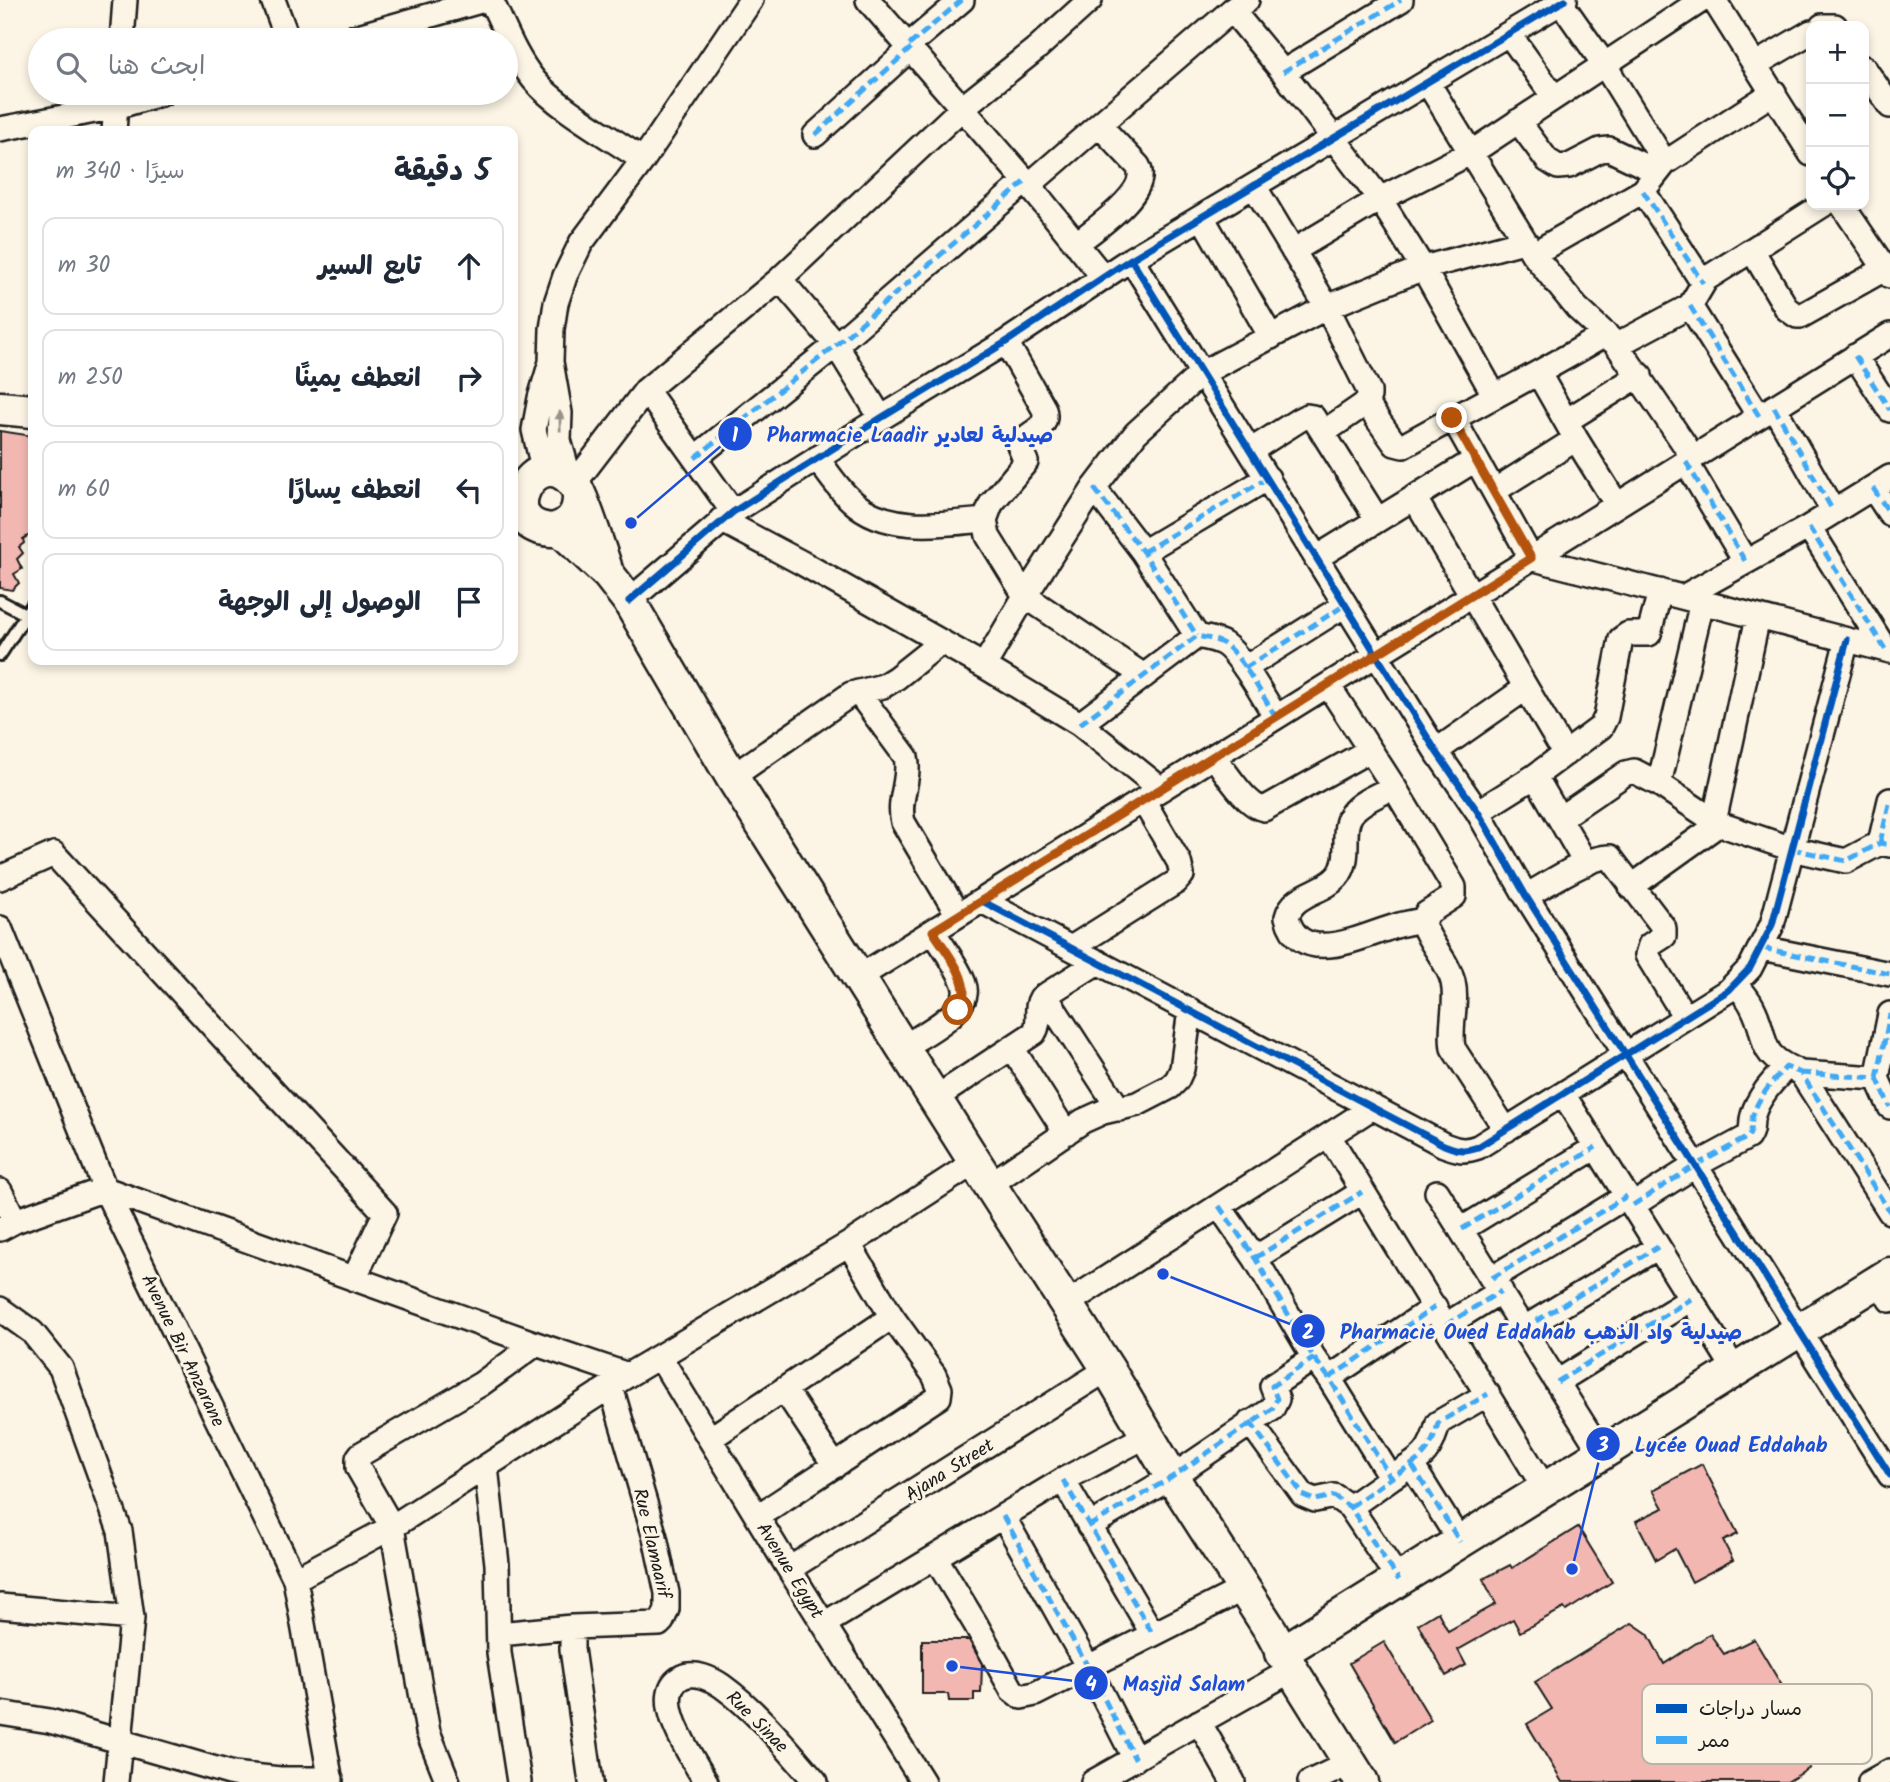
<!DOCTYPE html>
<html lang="ar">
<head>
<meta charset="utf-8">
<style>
	:root { --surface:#fff; --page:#f6f6f7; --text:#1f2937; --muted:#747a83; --line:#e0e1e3 }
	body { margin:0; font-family:Kalam,"Playpen Sans Arabic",sans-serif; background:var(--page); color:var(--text); direction:rtl }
	.controls { position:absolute; right:21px; top:21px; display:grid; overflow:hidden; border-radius:14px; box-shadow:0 4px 10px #0003 }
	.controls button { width:63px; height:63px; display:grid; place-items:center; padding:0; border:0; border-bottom:2px solid var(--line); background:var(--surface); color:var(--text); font:35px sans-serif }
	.stop { position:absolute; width:21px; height:21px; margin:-16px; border:5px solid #b45309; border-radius:50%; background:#fff }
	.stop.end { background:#b45309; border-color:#fff; box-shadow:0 2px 7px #0008 }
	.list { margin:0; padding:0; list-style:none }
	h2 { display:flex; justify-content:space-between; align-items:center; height:91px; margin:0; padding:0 28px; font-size:30px }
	h2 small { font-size:23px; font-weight:400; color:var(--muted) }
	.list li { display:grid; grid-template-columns:46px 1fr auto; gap:21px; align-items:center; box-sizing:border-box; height:98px; margin:0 14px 14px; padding:0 14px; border:2px solid var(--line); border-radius:14px }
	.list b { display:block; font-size:26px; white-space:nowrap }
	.list em { font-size:23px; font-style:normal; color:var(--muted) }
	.icon { flex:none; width:38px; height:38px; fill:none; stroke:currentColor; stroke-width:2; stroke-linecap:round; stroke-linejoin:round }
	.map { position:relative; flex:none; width:1890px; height:1782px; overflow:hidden; direction:ltr }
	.search { position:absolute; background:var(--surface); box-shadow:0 4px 10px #0003; left:28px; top:28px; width:490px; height:77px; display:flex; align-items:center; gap:18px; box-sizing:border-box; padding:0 24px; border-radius:38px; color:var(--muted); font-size:26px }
	.panel { position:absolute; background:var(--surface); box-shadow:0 4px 10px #0003; left:28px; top:126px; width:490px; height:539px; border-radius:14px; direction:rtl }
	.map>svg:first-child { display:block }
</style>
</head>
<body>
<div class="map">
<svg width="1890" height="1782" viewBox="0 0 1890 1782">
	<rect width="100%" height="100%" fill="#fcf5e5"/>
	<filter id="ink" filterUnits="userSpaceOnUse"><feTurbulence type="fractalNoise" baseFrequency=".0143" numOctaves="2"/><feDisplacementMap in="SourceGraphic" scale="14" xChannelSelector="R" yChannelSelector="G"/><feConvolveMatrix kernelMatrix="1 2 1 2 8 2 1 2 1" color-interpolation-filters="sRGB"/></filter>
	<g filter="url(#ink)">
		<path fill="#f3b7b2" stroke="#1c1c1c" stroke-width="2" d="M0,431L33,436V533L23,539L24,543L19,547L23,553L17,559L22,569L14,574L19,583L12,590L0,588Z
			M1702,1464L1738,1534L1723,1541L1733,1560L1692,1582L1675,1549L1656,1560L1636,1521L1663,1508L1653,1490Z
			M1578,1527L1612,1582L1566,1611L1564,1608L1520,1632L1513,1619L1458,1650L1466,1665L1446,1676L1418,1624L1438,1612L1448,1631L1496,1604L1483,1579L1510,1565L1512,1568Z
			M1632,1623L1648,1634L1664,1664L1710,1634L1724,1654L1754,1639L1812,1736L1796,1746L1810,1768L1787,1782H1562L1527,1724L1552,1709L1535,1682Z
			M922,1640H969L982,1664L981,1693H974V1701H949L948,1694H922Z
			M1384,1642L1431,1720L1395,1742L1349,1663Z"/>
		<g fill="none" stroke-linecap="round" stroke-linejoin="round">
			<defs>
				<path id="lane" d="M0,601L27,615
					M0,655L33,604"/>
				<path id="street" d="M273,0L288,40
					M491,0C504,27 515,57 534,80C557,108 612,138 643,160
					M868,0L1029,185L1104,278
					M1559,0L1604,64L1665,163
					M1714,0L1811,154
					M1232,10L1283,72L1380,199L1423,268L1494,395
					M1822,26H1835
					M1509,34L1554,97
					M122,40L125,0
					M344,40L484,0
					M909,45L962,0
					M1756,64L1811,32
					M1864,68L1890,106
					M1283,72L1401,0
					M1428,83L1533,254L1577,308L1617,345L1693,457
					M1518,121L1547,160L1558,167L1569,166L1600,150L1609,149L1657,172
					M0,129L116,107L163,93
					M114,131L117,93
					M815,135L911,48
					M1029,185L1232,10L1247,0
					M1254,186L1327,307L1369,391V396L1366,403L1324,432
					M1643,191L1703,283
					M1842,205L1890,276
					M1202,217L1271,337
					M1076,244C1094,229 1152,192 1138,166L1099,125
					M1752,250L1787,309L1797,316H1801L1890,266
					M1293,251L1380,199L1472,152L1702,0
					M1533,254L1643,191L1665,163L1774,92
					M1131,259L1436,751L1478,812L1526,896L1890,1475
					M780,279L836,345L881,418
					M1690,306L1759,416
					M1006,342L1044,409C1050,429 1029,431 1019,445L1026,462L991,504L985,520L988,536L1025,596L1144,676
					M1617,345L1690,306L1706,279L1823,205
					M1855,356L1890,410
					M1539,374L1576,439L1617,505
					M646,390L733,512
					M1366,403L1395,444L1403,446C1470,408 1540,374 1606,334
					M1774,407L1833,511
					M1453,418L1531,558L1890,651
					M1566,421L1640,375
					M1250,451L1299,420L1307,416L1313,417L1377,519
					M695,458L836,345L1026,181
					M817,458C828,473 838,489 852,501C886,533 943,524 985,520
					M1686,462L1745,561
					M544,472L534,430L540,398L550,365
					M570,479L559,440L560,413L551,362L552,329L556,303L565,276L581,243L643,160L751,0
					M574,484L646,390L780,279L962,108L1036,49L1090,0
					M1094,488L1143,552L1197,636
					M1873,488L1890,514
					M1494,491L1576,439
					M1414,497L1565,754
					M721,520L802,563L984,666L1080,724L1161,789
					M1809,527L1885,649
					M1143,552L1268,478
					M1316,558L1475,460
					M1683,597L1809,527L1890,477
					M629,601L733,512L881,418L1006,342L1131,259L1565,0
					M984,666L1025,596L1094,488L1136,433L1202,373L1327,307L1423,268L1524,241
					M1245,668L1345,605
					M1328,685L1394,787L1454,887V896L1426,914L1423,924C1430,945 1448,961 1453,982C1458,1003 1449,1026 1453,1048L1506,1130
					M858,692L906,757C911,779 897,800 903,822L958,915
					M1080,724L1197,636C1206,638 1216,639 1224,644C1241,655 1264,699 1276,717
					M1436,751L1526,688
					M1214,756C1225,771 1246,806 1264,809L1370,750
					M1535,776L1586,864
					M732,777L851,694L883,686L896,678L940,643
					M1659,784L1702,602
					M1394,787C1381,794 1361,801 1352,813C1339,830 1354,857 1337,877C1323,893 1293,893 1287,917C1300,970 1366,934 1396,926C1405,923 1414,922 1423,920
					M1478,812L1535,776L1601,727L1606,717L1621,639L1628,634H1649L1660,591
					M1560,818L1626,773L1634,771L1659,784L1719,824L1792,849L1846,861L1880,843L1890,845
					M1714,822L1758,617
					M1880,843L1890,800
					M0,878L54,854L385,1213L354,1279
					M1631,887L1719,824
					M1526,896C1545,886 1590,855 1610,857L1664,928V936L1650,945L1647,955L1685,1017
					M982,901L1444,1145C1457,1150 1464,1152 1478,1147L1729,990L1750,968L1772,925L1847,640
					M0,928L105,1189L295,1579L331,1782
					M1071,948L1176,882L1182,875L1179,862L1143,800
					M1762,948L1890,974
					M859,977L1890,335
					M1736,984C1742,991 1748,998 1752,1006C1771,1042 1753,1053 1801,1073L1890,1212
					M1045,995L1119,1109
					M902,1048C921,1035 974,1011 964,984C958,966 943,948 933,931
					M1012,1048L1066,1133
					M1801,1073L1877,1078L1890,1107
					M1877,1078L1890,1014
					M1563,1094L1735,1370
					M934,1099L1034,1033C1042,1021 1034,1009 1041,998L1098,962
					M1329,1136L1545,1489
					M989,1185L1083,1121L1103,1112L1137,1104L1170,1087L1177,1080L1182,1069L1190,1010
					M0,1191L15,1221
					M1437,1192L1602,1454
					M1633,1205L1696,1165L1748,1137C1754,1129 1750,1124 1753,1115C1758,1097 1774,1080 1786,1067
					M1219,1206L1255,1258L1314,1358L1329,1378L1391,1478C1419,1459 1430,1457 1438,1423L1488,1394
					M0,1229L15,1221L105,1189L536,1344L628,1375
					M1462,1229L1596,1147
					M1255,1258L1362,1192
					M1492,1278L1627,1196
					M1878,1281L1890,1300
					M1066,1304L1373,1107
					M0,1309L32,1332L61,1368L120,1531L132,1618L116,1782
					M1446,1325L1501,1291
					M1523,1329L1658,1247
					M660,1357L789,1569L923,1782
					M1329,1378L1435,1307
					M1557,1382L1691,1299
					M784,1389L835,1466
					M1250,1422L1303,1495L1315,1500L1334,1496L1350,1507L1399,1580
					M711,1438L892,1317
					M1412,1465L1460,1542
					M486,1467L497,1564L499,1653L519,1782
					M1063,1480L1152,1633
					M1350,1507L1391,1478
					M758,1516L939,1397L940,1389L934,1375L892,1317L849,1244
					M1003,1516L1088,1667L1135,1759
					M1089,1526L1172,1477L1272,1409L1277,1399L1272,1386L1314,1358
					M935,1557L975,1623L1012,1690L1021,1697L1035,1694L1243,1589
					M789,1569L1108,1369
					M295,1579L392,1527L628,1375L849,1244L975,1162
					M0,1606L132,1618
					M824,1624L1063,1480L1148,1435
					M499,1634L572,1627
					M0,1713L50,1721L233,1774L280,1779H331
					M1199,1722L1233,1782
					M448,1782L428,1732L392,1527L358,1468V1458L361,1454L481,1384L536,1344
					M591,1782L572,1649V1627L659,1624L662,1621L667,1609V1593L655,1537L611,1387
					M706,1782C694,1760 647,1695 682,1677C695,1671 712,1679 722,1686C758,1712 787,1749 816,1782
					M1093,1782L1292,1670
					M1310,1782L1350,1763
					M1870,1782L1890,1771"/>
				<path id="secondary" d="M0,408L33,411
					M579,497C579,515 570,526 552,530C490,526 534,440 572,481C581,491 599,549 605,566
					M559,528L608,574L629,601L732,777L975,1162L1108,1369L1172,1477L1271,1631L1292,1670L1362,1782
					M1281,1653L1890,1274"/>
			</defs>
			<use href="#lane" stroke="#1c1c1c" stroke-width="16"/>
			<use href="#street" stroke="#1c1c1c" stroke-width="28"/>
			<use href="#secondary" stroke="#1c1c1c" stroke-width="37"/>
			<use href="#lane" stroke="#fcf5e5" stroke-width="10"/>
			<use href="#street" stroke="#fcf5e5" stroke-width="23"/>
			<use href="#secondary" stroke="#fcf5e5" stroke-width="32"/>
			<path stroke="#3fa9f5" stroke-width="5" stroke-dasharray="10 5" stroke-linecap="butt" d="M909,45L962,0
				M1283,72L1401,0
				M815,135L911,48
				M1643,191L1703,283
				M1690,306L1759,416
				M1855,356L1890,410
				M1774,407L1833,511
				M695,458L836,345L1026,181
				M1686,462L1745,561
				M1094,488L1143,552L1197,636
				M1873,488L1890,514
				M1809,527L1885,649
				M1143,552L1268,478
				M1245,668L1345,605
				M1080,724L1197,636C1206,638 1216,639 1224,644C1241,655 1264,699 1276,717
				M1880,843L1890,800
				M1792,849L1846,861L1880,843L1890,845
				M1762,948L1890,974
				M1801,1073L1877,1078L1890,1107
				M1877,1078L1890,1014
				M1633,1205L1696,1165L1748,1137C1754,1129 1750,1124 1753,1115C1758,1097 1774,1080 1786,1067L1801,1073L1890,1212
				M1219,1206L1255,1258L1314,1358L1329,1378L1391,1478C1419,1459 1430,1457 1438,1423L1488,1394
				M1462,1229L1596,1147
				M1255,1258L1362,1192
				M1492,1278L1627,1196
				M1446,1325L1501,1291
				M1523,1329L1658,1247
				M1329,1378L1435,1307
				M1557,1382L1691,1299
				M1250,1422L1303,1495L1315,1500L1334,1496L1350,1507L1399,1580
				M1412,1465L1460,1542
				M1063,1480L1152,1633
				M1350,1507L1391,1478
				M1003,1516L1088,1667L1135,1759
				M1089,1526L1172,1477L1272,1409L1277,1399L1272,1386L1314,1358"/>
			<defs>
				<path id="cycleway" d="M1131,259L1436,751L1478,812L1526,896L1890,1475
					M629,601L733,512L881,418L1006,342L1131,259L1565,0
					M982,901L1444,1145C1457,1150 1464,1152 1478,1147L1729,990L1750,968L1772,925L1847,640"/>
			</defs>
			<use href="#cycleway" stroke="#fcf5e5" stroke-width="11"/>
			<use href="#cycleway" stroke="#0057b8" stroke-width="7"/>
		</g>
		<defs><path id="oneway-solid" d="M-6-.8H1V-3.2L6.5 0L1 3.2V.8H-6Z" transform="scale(1.75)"/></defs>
		<use fill="#97938b" href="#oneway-solid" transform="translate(560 421) rotate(-91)"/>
	</g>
	<g fill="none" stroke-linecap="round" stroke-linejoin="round" filter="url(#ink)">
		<path stroke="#b45309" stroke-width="9" d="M958,1010C977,985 946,953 933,931L1531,558L1452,418"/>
	</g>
	<g text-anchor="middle" stroke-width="6" stroke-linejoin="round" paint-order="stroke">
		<g font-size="19" fill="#1c1c1c" stroke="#fcf5e5">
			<text transform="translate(184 1350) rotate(64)" y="7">Avenue Bir Anzarane</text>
			<text transform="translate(949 1469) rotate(-32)" y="7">Ajana Street</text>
			<text transform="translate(653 1543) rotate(77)" y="7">Rue Elamaarif</text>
			<text transform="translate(791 1570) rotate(58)" y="7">Avenue Egypt</text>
			<text transform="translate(758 1721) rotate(45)" y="7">Rue Sinae</text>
		</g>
	</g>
	<rect x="1642" y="1684" width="230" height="80" rx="10" fill="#fcf5e5" stroke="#b9b4a9" stroke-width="2"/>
	<rect x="1656" y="1704" width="31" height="9" fill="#0057b8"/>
	<rect x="1656" y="1736" width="31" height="8" fill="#3fa9f5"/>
	<g font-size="19" fill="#1c1c1c">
		<text x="1699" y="1715">مسار دراجات</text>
		<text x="1699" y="1747">ممر</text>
	</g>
	<path fill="none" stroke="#1d4ed8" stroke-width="2.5" d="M631 523L735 434M1163 1274L1308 1331M1572 1569L1603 1444M952 1666L1091 1683"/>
	<g fill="#1d4ed8" stroke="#fcf5e5" stroke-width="2.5">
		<circle cx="631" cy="523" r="7"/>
		<circle cx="1163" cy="1274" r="7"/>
		<circle cx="1572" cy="1569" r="7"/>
		<circle cx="952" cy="1666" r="7"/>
		<circle cx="735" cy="434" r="18"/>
		<circle cx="1308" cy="1331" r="18"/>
		<circle cx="1603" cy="1444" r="18"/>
		<circle cx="1091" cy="1683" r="18"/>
	</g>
	<g font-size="21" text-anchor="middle" font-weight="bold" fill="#fff">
		<text x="735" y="442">1</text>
		<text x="1308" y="1339">2</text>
		<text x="1603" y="1452">3</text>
		<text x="1091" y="1691">4</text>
	</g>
	<g font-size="21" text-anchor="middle" font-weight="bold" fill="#1d4ed8" stroke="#fcf5e5" stroke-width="6" stroke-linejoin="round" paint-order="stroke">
		<text x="910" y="442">Pharmacie Laadir صيدلية لعادير</text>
		<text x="1541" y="1339">Pharmacie Oued Eddahab صيدلية واد الذهب</text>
		<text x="1731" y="1452">Lycée Ouad Eddahab</text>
		<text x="1184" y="1691">Masjid Salam</text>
	</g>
</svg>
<div class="controls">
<button>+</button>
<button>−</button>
<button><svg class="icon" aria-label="locate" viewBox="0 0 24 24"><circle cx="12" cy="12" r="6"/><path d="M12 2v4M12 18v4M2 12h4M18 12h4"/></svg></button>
</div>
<div class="stop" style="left:958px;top:1010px"></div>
<div class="stop end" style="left:1452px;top:418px"></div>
<div class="search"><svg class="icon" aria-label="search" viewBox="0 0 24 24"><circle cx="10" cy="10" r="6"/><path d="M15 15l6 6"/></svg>ابحث هنا</div>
<section class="panel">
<h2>5 دقيقة<small>سيرًا · 340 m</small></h2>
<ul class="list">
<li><svg class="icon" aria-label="ahead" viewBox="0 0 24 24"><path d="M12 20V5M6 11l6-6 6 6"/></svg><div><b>تابع السير</b></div><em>30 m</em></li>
<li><svg class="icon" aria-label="right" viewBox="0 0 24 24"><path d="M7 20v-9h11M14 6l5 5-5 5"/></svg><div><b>انعطف يمينًا</b></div><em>250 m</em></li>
<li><svg class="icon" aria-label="left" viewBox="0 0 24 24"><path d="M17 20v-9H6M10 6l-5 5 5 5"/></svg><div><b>انعطف يسارًا</b></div><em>60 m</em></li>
<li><svg class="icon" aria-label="arrive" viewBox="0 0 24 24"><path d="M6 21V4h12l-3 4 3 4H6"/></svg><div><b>الوصول إلى الوجهة</b></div></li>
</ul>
</section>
</div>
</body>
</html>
